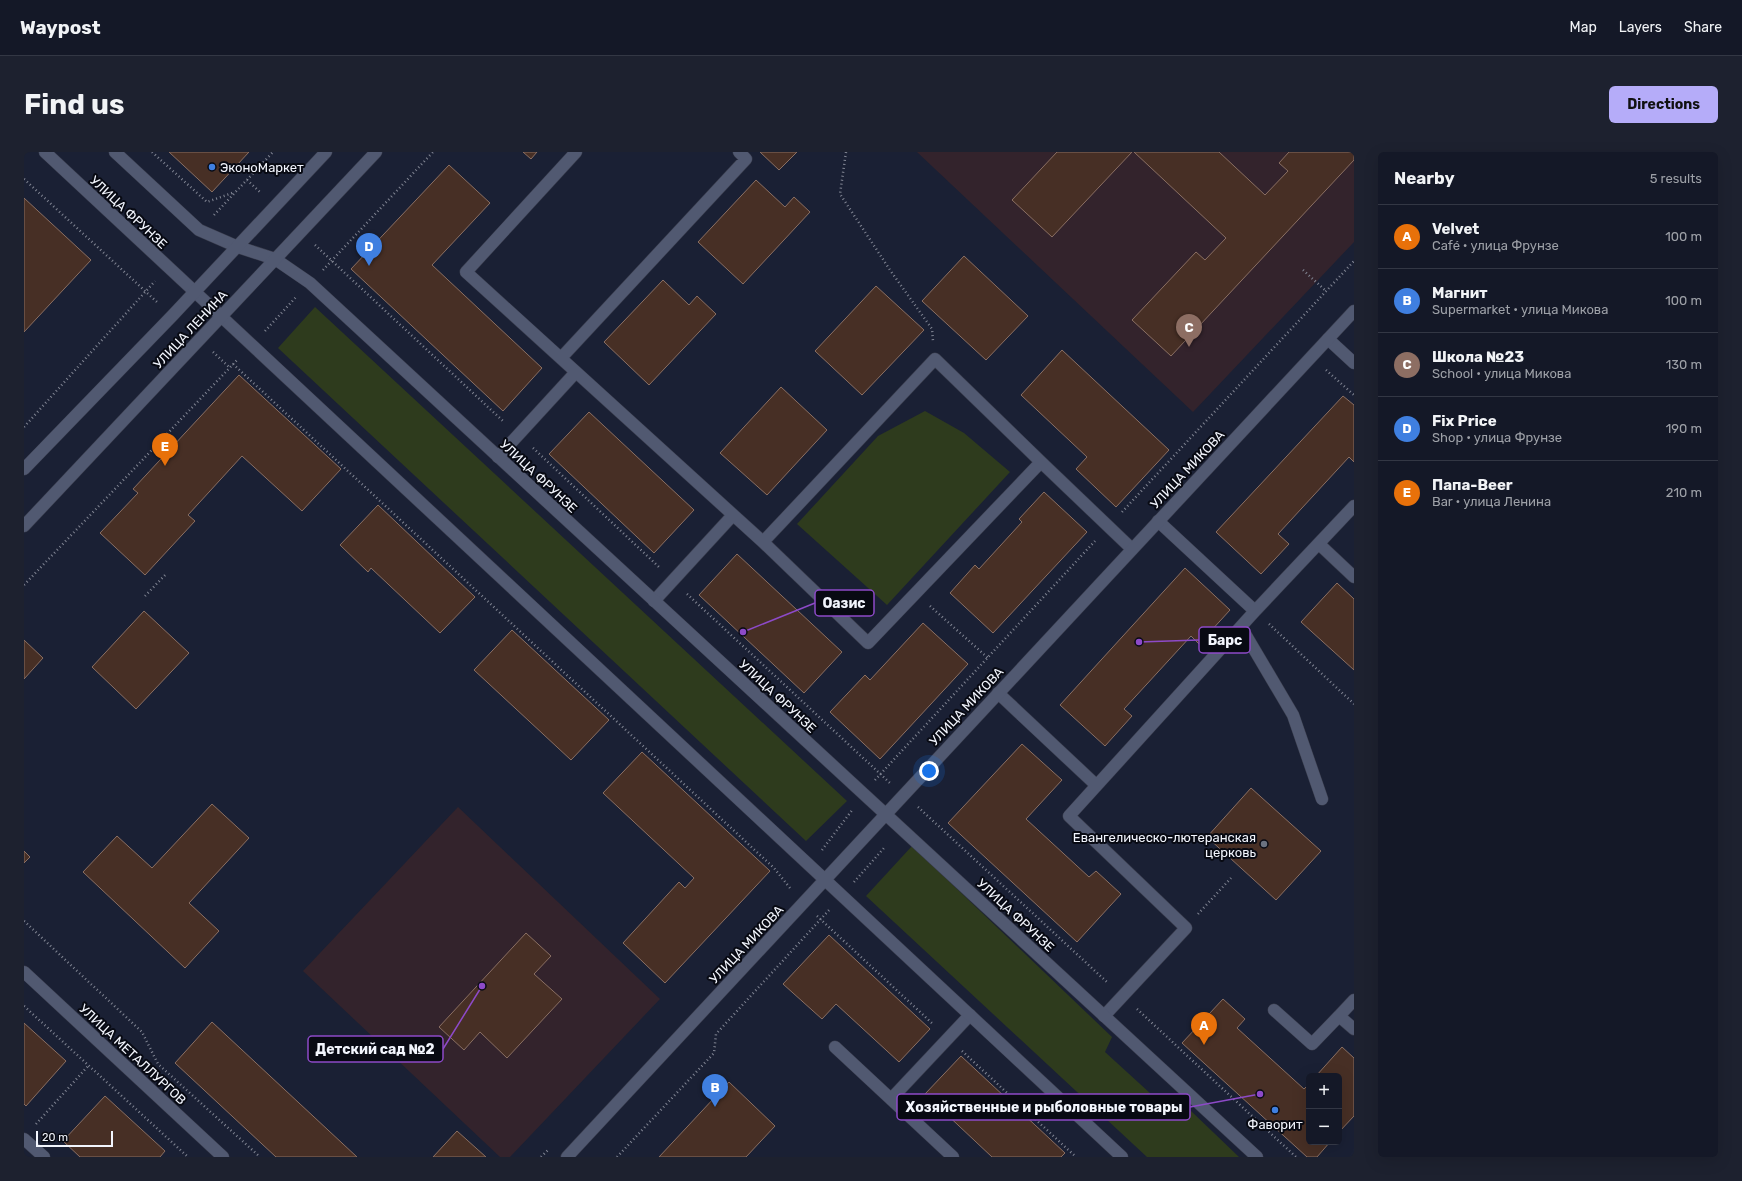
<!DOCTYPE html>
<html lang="en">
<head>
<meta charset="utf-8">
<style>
	:root { --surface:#141827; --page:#1d212f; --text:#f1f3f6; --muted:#9da0a7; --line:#333744; --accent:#b5acf9 }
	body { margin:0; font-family:Rubik,sans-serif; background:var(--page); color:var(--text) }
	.controls { position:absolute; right:12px; bottom:12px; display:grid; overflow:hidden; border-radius:6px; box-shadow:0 4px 16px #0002 }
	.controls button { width:36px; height:36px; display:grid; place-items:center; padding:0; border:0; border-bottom:1px solid var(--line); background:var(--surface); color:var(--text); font:20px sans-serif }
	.scale { position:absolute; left:12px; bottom:10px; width:77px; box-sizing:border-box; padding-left:4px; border:2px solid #f2f5fd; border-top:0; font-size:11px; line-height:14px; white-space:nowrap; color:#f2f5fd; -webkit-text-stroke:3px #080a13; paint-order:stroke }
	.you { position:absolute; left:905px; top:619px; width:14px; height:14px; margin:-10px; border:3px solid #fff; border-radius:50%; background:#1a73e8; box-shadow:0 0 0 6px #1a73e833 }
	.badge { display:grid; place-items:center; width:26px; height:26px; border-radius:50%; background:var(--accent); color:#fff; font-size:13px; font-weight:700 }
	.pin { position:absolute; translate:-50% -33px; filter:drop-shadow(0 1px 2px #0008) }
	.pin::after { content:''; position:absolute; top:21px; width:14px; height:12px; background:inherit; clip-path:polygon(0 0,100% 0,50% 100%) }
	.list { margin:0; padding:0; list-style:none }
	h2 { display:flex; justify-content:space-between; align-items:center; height:52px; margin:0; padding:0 16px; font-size:17px }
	h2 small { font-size:13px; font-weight:400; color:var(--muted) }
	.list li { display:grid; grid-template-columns:26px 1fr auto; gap:12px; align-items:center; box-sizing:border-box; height:64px; padding:0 16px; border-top:1px solid var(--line) }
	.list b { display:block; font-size:15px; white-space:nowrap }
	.list p { margin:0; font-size:13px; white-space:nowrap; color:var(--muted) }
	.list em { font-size:13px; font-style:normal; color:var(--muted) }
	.map { position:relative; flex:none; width:1330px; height:1005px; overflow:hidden; border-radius:6px }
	header { display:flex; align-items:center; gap:24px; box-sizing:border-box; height:56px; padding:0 20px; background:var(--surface); border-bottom:1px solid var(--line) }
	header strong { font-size:19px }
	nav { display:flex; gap:22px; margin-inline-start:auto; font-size:14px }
	.intro { display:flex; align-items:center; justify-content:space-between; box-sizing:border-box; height:96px; padding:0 24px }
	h1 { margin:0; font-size:28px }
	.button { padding:10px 18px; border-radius:6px; background:var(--accent); color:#111; font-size:14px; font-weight:700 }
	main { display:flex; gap:24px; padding:0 24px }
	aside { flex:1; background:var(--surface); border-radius:6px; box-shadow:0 4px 16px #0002 }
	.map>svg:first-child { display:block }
</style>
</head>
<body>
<header>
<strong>Waypost</strong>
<nav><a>Map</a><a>Layers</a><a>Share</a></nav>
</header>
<div class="intro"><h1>Find us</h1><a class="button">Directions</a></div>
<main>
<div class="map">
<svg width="1330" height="1005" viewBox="0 0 1330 1005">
	<rect width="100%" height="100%" fill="#1a2034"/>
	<path fill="#33232c" d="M893,0H1330V90L1169,260Z
		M434,655L636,847L486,1005H476L279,819Z"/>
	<path fill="#2e3b1d" d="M291,155L823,649L782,689L254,196Z
		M901,259L940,281L986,320L863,453L773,372L854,284Z
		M888,694L1088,885L1081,900L1150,963L1166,958L1215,1005H1123L842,744Z"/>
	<path fill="#472f25" stroke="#8a6f63" d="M145,0H225L188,40Z
		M499,0H513L507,7Z
		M736,0H773L755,18Z
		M1033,0H1108L1028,85L988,48Z
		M1110,0H1195L1241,43L1264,19L1255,11L1265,0H1330V8L1147,204L1108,168L1172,100L1181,108L1202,86Z
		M425,13L466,51L408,113L518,216L479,259L327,117Z
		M732,28L761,55L770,45L786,60L719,132L674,90Z
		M0,46L67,108L0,180Z
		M940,104L1004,164L962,208L898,149Z
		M639,128L665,153L673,144L692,162L625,233L580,190Z
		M852,134L900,178L838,243L791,199Z
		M1038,198L1145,298L1092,355L1052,317L1063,305L997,243Z
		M215,223L317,317L278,359L218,304L164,363L171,369L121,423L76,381L114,341L109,337Z
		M757,235L803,278L743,343L696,301Z
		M1319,244L1330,253V310L1325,305L1254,382L1265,392L1237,422L1192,380Z
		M565,260L670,358L630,401L525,302Z
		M1020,340L1063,380L969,481L926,441L951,413L955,417L998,370L995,367Z
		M354,353L451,445L416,481L347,416L344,420L316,393Z
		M713,402L818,500L780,541L675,443Z
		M1161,416L1206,458L1175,492L1167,484L1100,557L1108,564L1081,594L1036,553Z
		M1313,431L1330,447V518L1277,470Z
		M120,459L165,501L112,557L68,515Z
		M899,471L944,512L856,607L806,560L841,523L846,528Z
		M488,478L585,568L547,608L450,518Z
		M0,488L19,506L0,527Z
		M998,592L1038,628L1002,667L1065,725L1072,719L1097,742L1053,790L924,671Z
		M618,600L746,719L641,831L599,791L655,730L661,736L670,726L579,641Z
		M1227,636L1297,699L1252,748L1183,685Z
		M188,652L225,686L165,751L195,779L161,816L59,720L93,684L128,716Z
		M0,699L6,705L0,711Z
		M502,781L527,804L510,822L538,847L483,906L456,880L440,898L415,875Z
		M805,783L906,877L875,910L812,852L798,867L759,832Z
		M1199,847L1221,867L1213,876L1280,937L1285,932V990H1306L1293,1005H1283L1158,891Z
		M188,870L333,1005H252L151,911Z
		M0,871L42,909L2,954L0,952Z
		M1318,895L1330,906V964L1315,980V924H1292Z
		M937,904L1041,1001L1037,1005H968L901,942Z
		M705,930L751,974L722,1005H635Z
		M81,944L141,999L136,1005H56L39,989Z
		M433,979L462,1005H409Z"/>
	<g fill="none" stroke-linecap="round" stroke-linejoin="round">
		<defs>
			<path id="service" d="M552,0L442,120L739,390
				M1304,187L1330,211
				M537,206L722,7L715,0
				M474,305L552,220
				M1017,310L844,491L739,390L911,207L1017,310L1108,397
				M1134,369L1231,459L1330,354
				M1295,392L1330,425
				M630,449L709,363
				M1217,475L1269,563L1298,647
				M974,541L1072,633
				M1330,848L1315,864L1330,877
				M1250,858L1288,892L1315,864
				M1080,864L1162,776L1045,664L1231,459
				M811,895L929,1005
				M867,947L946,863
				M0,987L20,1005"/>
			<path id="minor" d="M21,0L1098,1005
				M91,0L175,78L214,95L251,107L286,131L1233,1005
				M0,820L199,1005
				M543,1005L1330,159"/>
			<path id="tertiary" d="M0,317L148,164L302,0
				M0,374L352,0"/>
		</defs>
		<use href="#service" stroke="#3a3d4d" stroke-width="13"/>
		<use href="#minor" stroke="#3a3d4d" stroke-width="13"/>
		<use href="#tertiary" stroke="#3a3d4d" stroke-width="13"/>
		<path stroke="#828694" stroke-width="2.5" stroke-dasharray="1 3" stroke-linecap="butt" d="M128,0L183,50L211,40
			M822,0L816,42L866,118L908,177L909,189
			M0,27L134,151
			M223,28L237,41
			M190,63L249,0
			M291,93L480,270
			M299,118L409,0
			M1279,118L1302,139
			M241,179L273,144
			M189,200L206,216
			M209,212L750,716L766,736
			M1302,218L1330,243
			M0,275L131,129
			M509,296L635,415
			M1098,360L1330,109
			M0,433L214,207
			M663,442L866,631
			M121,444L143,421
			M906,454L964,506
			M1245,472L1330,552
			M851,628L1071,389
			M894,655L1084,831
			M798,698L829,657
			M830,730L860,696
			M1174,762L1207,726
			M793,764L910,873
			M0,769L118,880L134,912L236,1005
			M0,854L164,1005
			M1113,857L1272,1005
			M938,899L1052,1005
			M12,972L65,913
			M517,1005L525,997
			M593,1005L690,901L692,882L806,757"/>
		<use href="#service" stroke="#515971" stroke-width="12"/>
		<use href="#minor" stroke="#515971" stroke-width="12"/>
		<use href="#tertiary" stroke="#515971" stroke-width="12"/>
	</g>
	<g fill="#3f7fe0" stroke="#080a13" stroke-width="1.5">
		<circle cx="188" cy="15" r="4"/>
		<circle cx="1251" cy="958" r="4"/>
	</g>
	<circle fill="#6b7280" stroke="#080a13" stroke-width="1.5" cx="1240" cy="692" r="4"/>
	<g text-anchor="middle" stroke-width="4" stroke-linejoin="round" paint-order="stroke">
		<g font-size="13" fill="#f2f5fd" stroke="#080a13" text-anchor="start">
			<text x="196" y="20">ЭконоМаркет</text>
			<text x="1232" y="690" text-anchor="end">Евангелическо-лютеранская<tspan x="1232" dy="15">церковь</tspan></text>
			<text x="1251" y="977" text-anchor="middle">Фаворит</text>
		</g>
		<g font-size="13" fill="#f2f5fd" stroke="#080a13">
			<text transform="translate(105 60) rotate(43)" y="5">УЛИЦА ФРУНЗЕ</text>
			<text transform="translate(166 177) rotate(-47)" y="5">УЛИЦА ЛЕНИНА</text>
			<text transform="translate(1163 317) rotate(-47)" y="5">УЛИЦА МИКОВА</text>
			<text transform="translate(515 324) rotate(43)" y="5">УЛИЦА ФРУНЗЕ</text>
			<text transform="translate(754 544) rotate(43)" y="5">УЛИЦА ФРУНЗЕ</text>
			<text transform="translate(942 554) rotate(-47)" y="5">УЛИЦА МИКОВА</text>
			<text transform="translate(992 763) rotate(43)" y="5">УЛИЦА ФРУНЗЕ</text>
			<text transform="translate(722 792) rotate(-47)" y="5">УЛИЦА МИКОВА</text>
			<text transform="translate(109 902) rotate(43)" y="5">УЛИЦА МЕТАЛЛУРГОВ</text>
		</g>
	</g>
	<path fill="none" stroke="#8d4ac8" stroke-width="1.5" d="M719 480L791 451M1115 490L1175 488M458 834L419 897M1236 942L1166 955"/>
	<g fill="#8d4ac8" stroke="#080a13" stroke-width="1.5">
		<circle cx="719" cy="480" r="4"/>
		<circle cx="1115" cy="490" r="4"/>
		<circle cx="458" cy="834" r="4"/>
		<circle cx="1236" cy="942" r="4"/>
	</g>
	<g fill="#080a13" stroke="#8d4ac8" stroke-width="1.5">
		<rect x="791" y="438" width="59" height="26" rx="4"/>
		<rect x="1175" y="475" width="51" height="26" rx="4"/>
		<rect x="284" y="884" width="135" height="26" rx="4"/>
		<rect x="873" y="942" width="293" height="26" rx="4"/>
	</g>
	<g font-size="14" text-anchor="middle" font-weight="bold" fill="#f2f5fd">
		<text x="820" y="456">Оазис</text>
		<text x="1201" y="493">Барс</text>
		<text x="351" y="902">Детский сад №2</text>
		<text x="1020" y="960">Хозяйственные и рыболовные товары</text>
	</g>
</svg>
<div class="controls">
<button>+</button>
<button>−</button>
</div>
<div class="scale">20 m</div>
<div class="you"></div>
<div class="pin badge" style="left:1180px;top:893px;background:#e8710a">A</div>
<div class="pin badge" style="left:691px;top:955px;background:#3f7fe0">B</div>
<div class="pin badge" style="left:1165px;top:195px;background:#8d6e63">C</div>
<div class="pin badge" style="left:345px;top:114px;background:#3f7fe0">D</div>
<div class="pin badge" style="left:141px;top:314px;background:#e8710a">E</div>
</div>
<aside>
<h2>Nearby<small>5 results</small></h2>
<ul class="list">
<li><span class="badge" style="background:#e8710a">A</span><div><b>Velvet</b><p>Café · улица Фрунзе</p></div><em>100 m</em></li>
<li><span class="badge" style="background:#3f7fe0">B</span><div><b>Магнит</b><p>Supermarket · улица Микова</p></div><em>100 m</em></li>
<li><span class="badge" style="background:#8d6e63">C</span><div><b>Школа №23</b><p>School · улица Микова</p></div><em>130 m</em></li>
<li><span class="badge" style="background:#3f7fe0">D</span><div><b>Fix Price</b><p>Shop · улица Фрунзе</p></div><em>190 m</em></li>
<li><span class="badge" style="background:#e8710a">E</span><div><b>Папа-Beer</b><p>Bar · улица Ленина</p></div><em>210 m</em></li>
</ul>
</aside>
</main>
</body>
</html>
